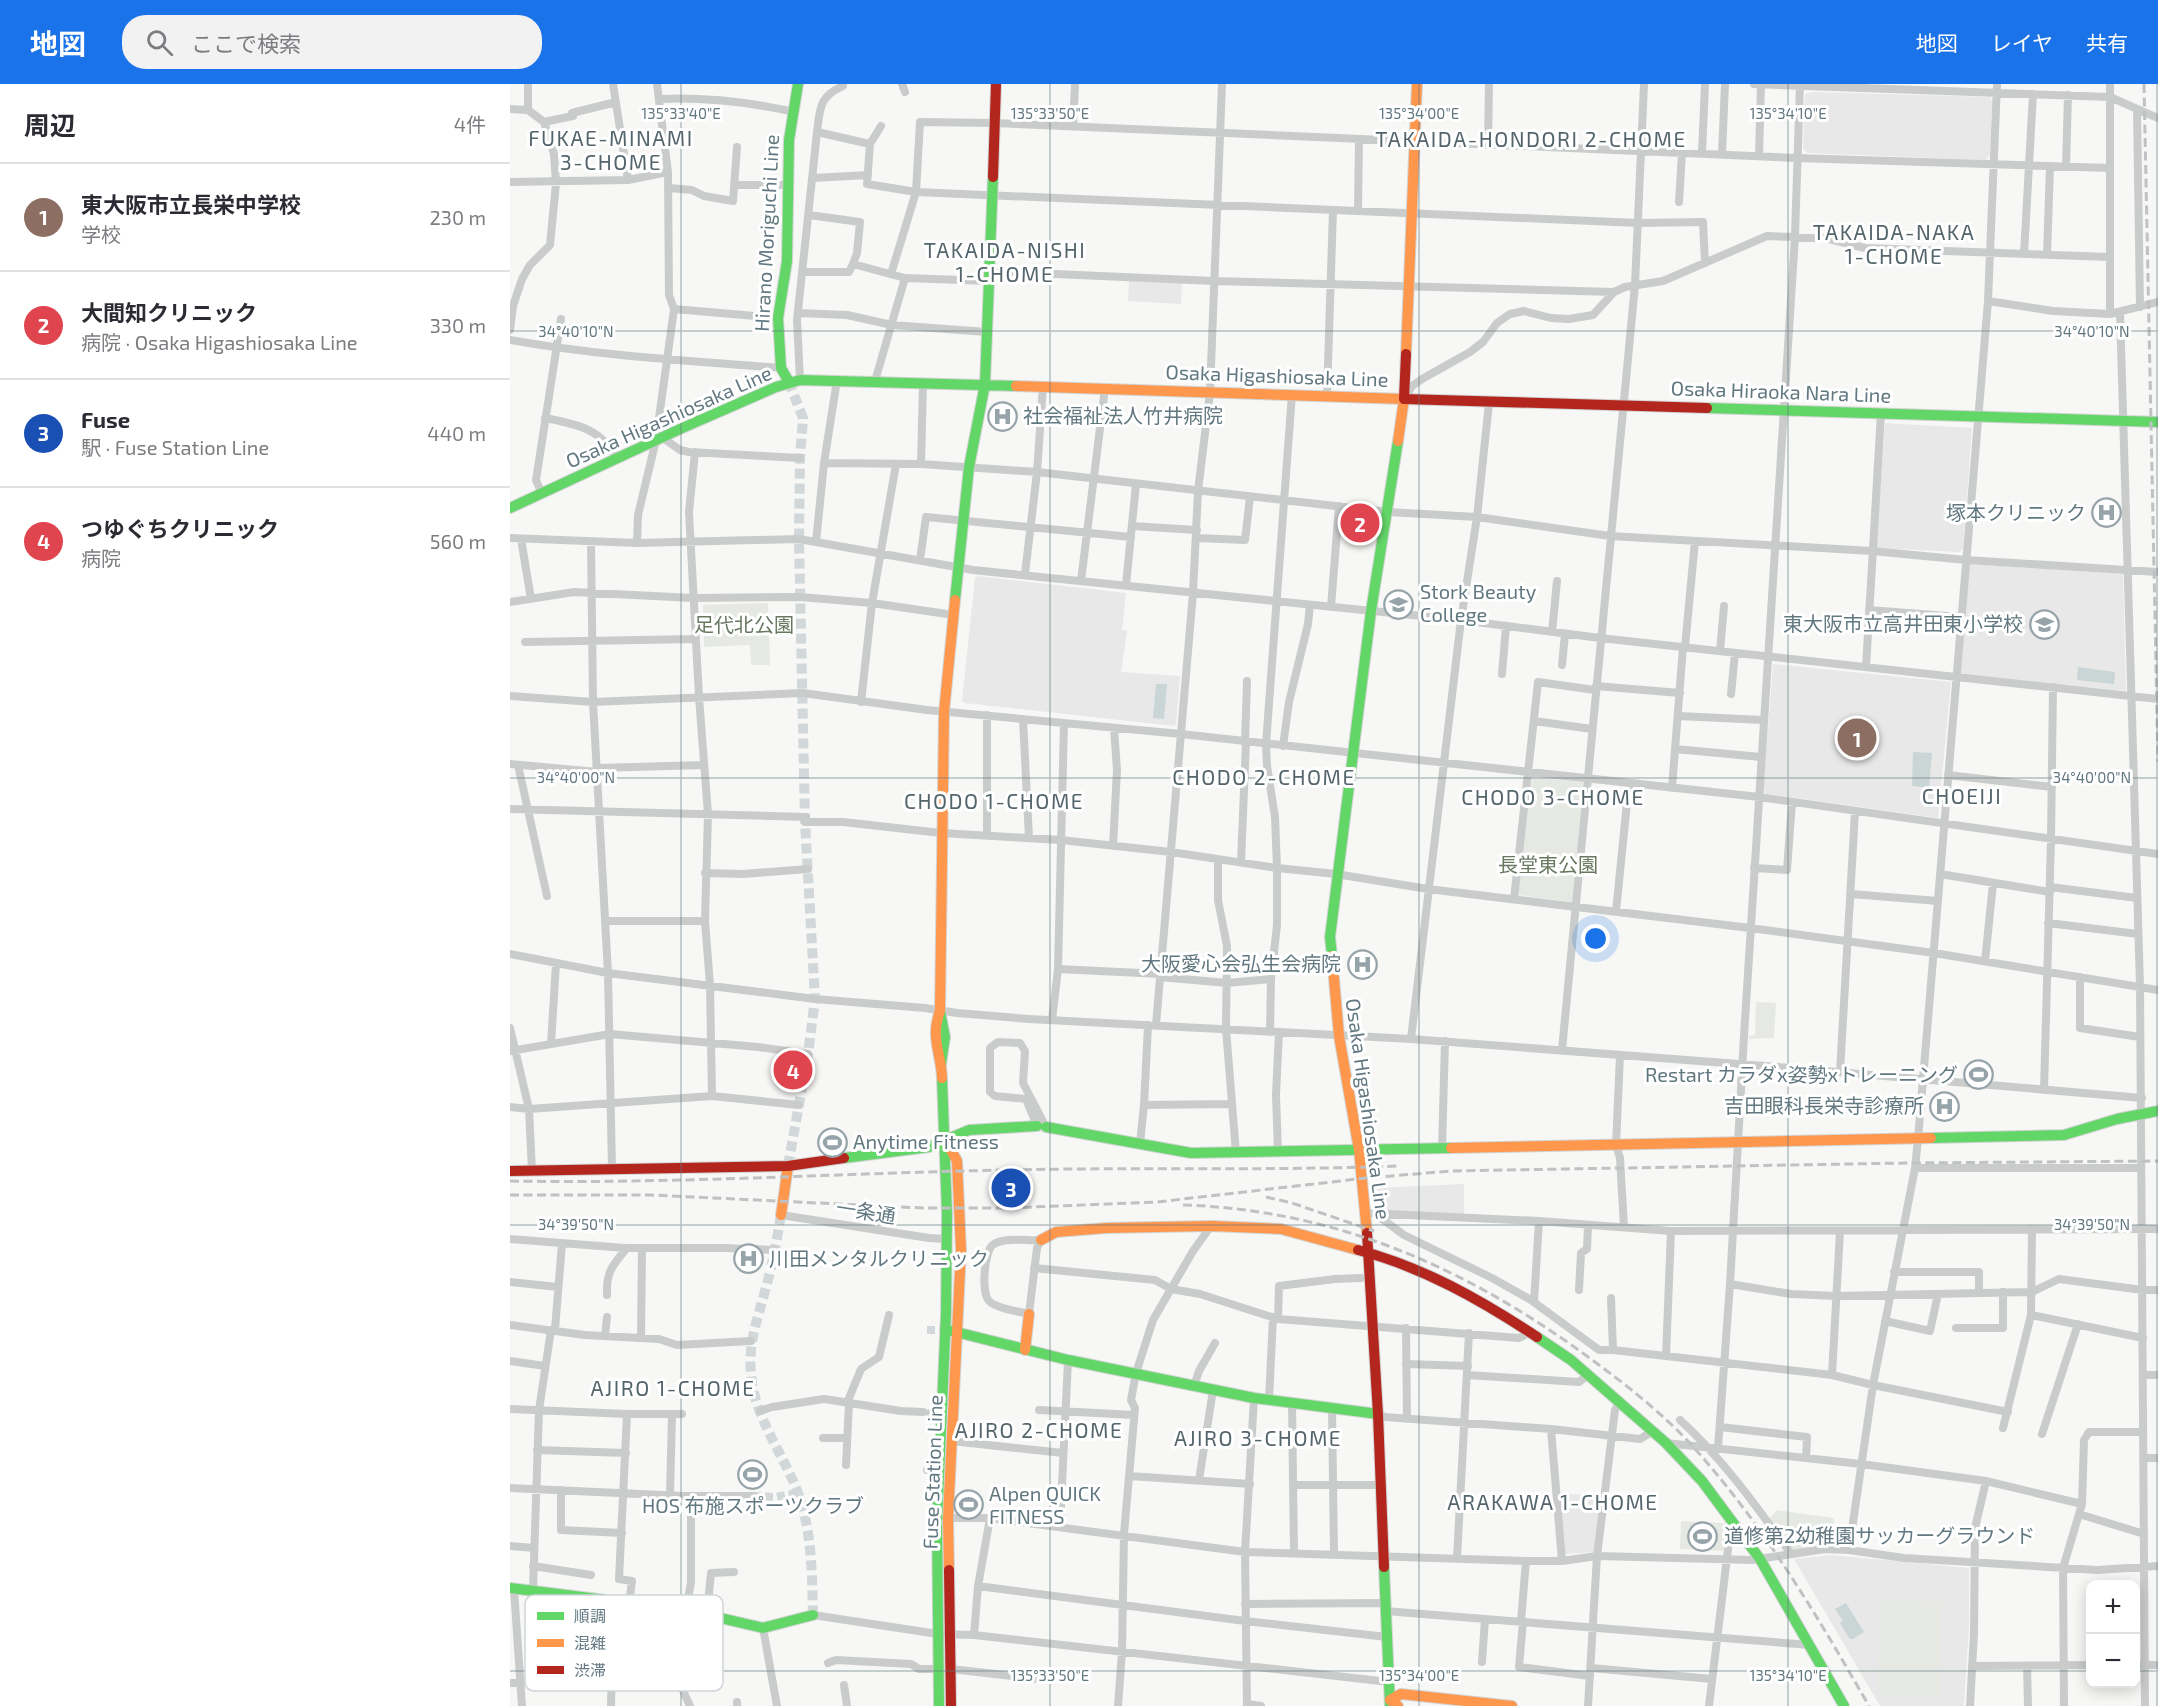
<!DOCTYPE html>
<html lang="ja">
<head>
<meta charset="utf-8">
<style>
	:root { --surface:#fff; --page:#f2f2f3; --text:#2b2b33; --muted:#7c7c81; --line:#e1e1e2; --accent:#1a73e8 }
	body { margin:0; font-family:"Exo 2","Noto Sans JP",sans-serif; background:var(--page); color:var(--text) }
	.controls { position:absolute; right:18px; bottom:18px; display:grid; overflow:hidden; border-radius:12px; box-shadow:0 3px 15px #0003 }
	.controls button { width:54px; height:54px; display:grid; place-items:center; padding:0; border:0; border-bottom:2px solid var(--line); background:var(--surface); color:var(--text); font:30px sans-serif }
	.you { position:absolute; left:1086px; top:855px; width:21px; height:21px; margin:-15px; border:4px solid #fff; border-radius:50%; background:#1a73e8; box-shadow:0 0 0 9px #1a73e833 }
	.badge { display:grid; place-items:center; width:39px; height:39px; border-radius:50%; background:var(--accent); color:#fff; font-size:20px; font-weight:700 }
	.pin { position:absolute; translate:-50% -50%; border:3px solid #fff; box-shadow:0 2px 6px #0006 }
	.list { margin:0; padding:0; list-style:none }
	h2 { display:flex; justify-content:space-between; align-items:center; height:78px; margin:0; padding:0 24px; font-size:26px }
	h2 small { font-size:20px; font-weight:400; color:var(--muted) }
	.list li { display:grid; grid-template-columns:39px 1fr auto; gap:18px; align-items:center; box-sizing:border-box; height:108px; padding:0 24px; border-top:2px solid var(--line) }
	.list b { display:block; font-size:22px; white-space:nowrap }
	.list p { margin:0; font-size:20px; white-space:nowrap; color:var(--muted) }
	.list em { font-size:20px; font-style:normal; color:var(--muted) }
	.icon { flex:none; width:33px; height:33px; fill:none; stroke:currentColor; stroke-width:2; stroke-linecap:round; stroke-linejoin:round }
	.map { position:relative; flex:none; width:1648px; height:1622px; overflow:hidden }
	header { display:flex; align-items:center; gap:36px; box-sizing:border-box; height:84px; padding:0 30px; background:var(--accent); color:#fff }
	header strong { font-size:28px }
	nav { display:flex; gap:33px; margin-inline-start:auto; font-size:21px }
	.search { width:420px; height:54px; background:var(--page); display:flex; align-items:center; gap:15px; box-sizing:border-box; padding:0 21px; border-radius:24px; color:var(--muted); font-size:22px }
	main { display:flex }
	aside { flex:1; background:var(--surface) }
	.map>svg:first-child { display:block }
</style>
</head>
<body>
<header>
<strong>地図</strong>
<div class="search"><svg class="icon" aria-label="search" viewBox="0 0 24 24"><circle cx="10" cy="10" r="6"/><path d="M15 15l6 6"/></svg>ここで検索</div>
<nav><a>地図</a><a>レイヤ</a><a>共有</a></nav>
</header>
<main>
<aside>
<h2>周辺<small>4件</small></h2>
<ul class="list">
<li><span class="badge" style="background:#8d6e63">1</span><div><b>東大阪市立長栄中学校</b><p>学校</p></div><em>230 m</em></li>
<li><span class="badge" style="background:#e0444e">2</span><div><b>大間知クリニック</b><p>病院 · Osaka Higashiosaka Line</p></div><em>330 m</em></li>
<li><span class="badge" style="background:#1a4fb4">3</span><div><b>Fuse</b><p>駅 · Fuse Station Line</p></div><em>440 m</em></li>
<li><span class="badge" style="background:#e0444e">4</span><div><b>つゆぐちクリニック</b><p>病院</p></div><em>560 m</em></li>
</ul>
</aside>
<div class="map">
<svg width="1648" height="1622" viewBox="0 0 1648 1622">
	<rect width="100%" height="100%" fill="#f7f7f6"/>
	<path fill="#e7e8e7" d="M1303,8L1480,13L1482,17L1480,70L1476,76L1298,69L1293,64L1295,10Z
		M619,196L672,199L671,220L618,217Z
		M1375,339L1462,344L1453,465L1449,468L1366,464Z
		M1458,480L1613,490L1616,607L1450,591Z
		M467,492L616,509L612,546L617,547L611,588L670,592L666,640L664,642L455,619L452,617L465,494Z
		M1263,580L1441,598L1428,734L1253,709Z
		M954,1100V1131L868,1127L867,1104Z
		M1049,1410L1092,1411L1087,1468L1055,1470Z
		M1321,1471L1459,1484V1541L1454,1622H1370L1284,1475Z"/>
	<path fill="#e6e9e3" d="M258,519L260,581H241L240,561L194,563L193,521Z
		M1022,693L1073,698L1062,818L1008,811Z
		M1246,918L1266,919L1264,954L1239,955V952L1245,951Z
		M1267,1426L1324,1434L1322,1463L1282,1467L1260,1434Z
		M1171,1437L1215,1439L1214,1467L1170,1465Z
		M1368,1515L1431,1519L1429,1614L1367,1611Z"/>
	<path fill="#cad5d6" d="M1568,583L1605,588L1604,600L1567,596Z
		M646,600H657L654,635L643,634Z
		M1403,668L1422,669L1419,704L1402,702Z
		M1336,1519L1354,1548L1343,1555H1340L1330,1539L1333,1537L1325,1525Z"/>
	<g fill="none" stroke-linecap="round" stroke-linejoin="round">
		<path stroke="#d2d7d9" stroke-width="8" stroke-dasharray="8 4" stroke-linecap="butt" d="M417,1246H435
			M243,1412L265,1413L288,1409"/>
		<path stroke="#d2d7d9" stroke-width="10" stroke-dasharray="10 5" stroke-linecap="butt" d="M278,1082L298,970L305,915L295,738L289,455L290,374L293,334L279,298
			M271,1131C267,1156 262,1182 255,1207C247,1237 238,1259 241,1291C245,1335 273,1369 288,1409C302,1448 302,1489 303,1531"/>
		<defs>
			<path id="fast" d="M279,298L271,284L268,234L277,177L279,56L288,0
				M1197,324L1648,338
				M0,424L170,345L266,303L290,296L506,302
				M445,516L459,383L475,300L483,93
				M822,872L820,853L861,527L888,357
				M430,927L435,953L431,980
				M536,1043L681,1069L941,1064
				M1421,1054L1554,1051L1607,1035L1648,1027
				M334,1074L419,1063L459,1046L527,1042
				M442,1247L558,1276L744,1314L868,1330
				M1027,1253L1061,1276L1156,1359L1192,1397L1250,1475L1334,1622
				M874,1483L880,1622
				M0,1504L176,1526L253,1544L303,1531
				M429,1622L427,1439L436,1230L437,1130L432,994"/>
			<path id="slow" d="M896,270L907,0
				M506,302L894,315L888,357
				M822,872L829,952L849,1066L857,1149
				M432,994C431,968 420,954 430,927L434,628L445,516
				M437,1059L447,1077L451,1166L438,1434L439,1486
				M941,1064L1421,1054
				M271,1131L278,1082
				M531,1156L546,1148L596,1144L701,1142L771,1145L848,1166
				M515,1266L519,1230
				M888,1622L880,1616L891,1610L1002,1622"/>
			<path id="jam" d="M483,93L486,0
				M896,270L894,315L1197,324
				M0,1087L278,1082L334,1074
				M857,1149L868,1330L874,1483
				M848,1166C913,1183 971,1216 1027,1253
				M439,1486L441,1622"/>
		</defs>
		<use href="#fast" stroke="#d3d4d4" stroke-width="12"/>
		<use href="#slow" stroke="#d3d4d4" stroke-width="12"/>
		<use href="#jam" stroke="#d3d4d4" stroke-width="12"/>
		<path stroke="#cacccc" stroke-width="8" d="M103,0L118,96
			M392,0L395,8
			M1244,0L1600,13L1648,34
			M1600,0V230
			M149,15C195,13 239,18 284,28
			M0,25L18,26
			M1627,25L1630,223
			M34,38L63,32L62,29L106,18
			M371,42L360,60L357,100L406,108L410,38L485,39L1287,74L1600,84
			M563,43L565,0
			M307,48L360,60
			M978,60L979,0
			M1192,69L1195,0
			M1212,70L1215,0
			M1249,72L1251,0
			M1556,82L1558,11
			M303,94L358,91
			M0,98L118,96L158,88
			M225,101H278
			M159,104L182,106L194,112L223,117L227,63
			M1169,118L1172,68
			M848,127L849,55
			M299,131L350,138L347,169L343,180
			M1514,170L1523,10
			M1537,171L1540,82
			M479,187L704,197L1104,208
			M293,188H339L343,180L395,194L479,197
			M381,190L406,108L1128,139L1193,138L1195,179
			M1478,217L1543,227L1600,230L1648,218
			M164,225L268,234
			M1610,228L1630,902L1635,1622
			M288,229L337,231L382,241L477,248
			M0,246L3,222L12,195L20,181L40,161L46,99L44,70L34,38L18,26V0
			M0,256C89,272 181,277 271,284
			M290,296L287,236L307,48C310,25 309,12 333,2V0
			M365,297L395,194
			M817,312L823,126
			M895,314L902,302L912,295L960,268L973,258L987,239L1000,230L1014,227L1041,234L1059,235L1083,231L1104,208L1115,203L1153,197L1257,152L1315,154L1355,164L1600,173
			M35,334C66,340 91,344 107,375
			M153,354L170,366L179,368L290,374
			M185,368L179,428L189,613L198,730L195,837L200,901L202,1012
			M314,379L411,380L527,388L878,428L967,433L1100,452L1362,467L1456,476L1648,488
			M411,380L413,298
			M32,410L26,396L51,235
			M622,442L687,446
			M0,454L127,459L289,455L463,486L951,536L1090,554L1648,615
			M687,454L735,456L740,413
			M11,455L21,515
			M81,458L83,618L98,889L102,1086
			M306,458L314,379L327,296
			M127,459L128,431L146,356L164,225L159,211L158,88L147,0
			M410,476L416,433L621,453
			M515,490L527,388L533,302
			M571,497L595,304
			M616,501L626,400
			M0,518L64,508L183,514L290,513L362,519L444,531
			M821,523L829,422
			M1359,526L1451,533
			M1042,548L1047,497
			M15,558L186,555
			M1175,563L1185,457
			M1210,567L1214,522
			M1052,581L1055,550
			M1356,583L1371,329
			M992,590L996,542
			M1086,602L1170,609
			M1221,610L1225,569
			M0,612L83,618L293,609L417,626L671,650L1249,713L1648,770
			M351,618L362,519L386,380
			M477,631V751
			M1168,632L1253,636
			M513,635L519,754
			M1024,637L1082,645
			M735,658L737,597
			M773,662L779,618L798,540L800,521
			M1165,665L1251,673
			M0,680L88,688
			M8,681L37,812
			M88,684L194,681
			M1438,691L1542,703
			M1162,704L1173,563
			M0,725L296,733
			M295,738H333L431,749L551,756L661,768L767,784L826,790L918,805L1240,844L1424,869L1648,906
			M603,762L607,686L604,644
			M708,775V816L717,862L716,945L726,1069
			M731,778L736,658
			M1244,784L1277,786L1282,718
			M195,789L233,790L298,785
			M1430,790L1540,808
			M1540,803L1627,814
			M1341,810L1428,817
			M1004,815L1028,598L1085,606
			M1106,827L1119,699
			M95,837H195
			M1538,839L1628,850
			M0,870L98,889L305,915L415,924L447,929L519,935L901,955L1268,983L1632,1014
			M1475,877L1483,800
			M548,885L651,890
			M650,893L717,899L761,895
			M1570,893V944L1630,953
			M542,936L548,885L554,639
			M646,941L683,509L688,407L700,308L712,0
			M0,944L19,1025L22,1087
			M760,948L761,895L767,841V784L765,733L757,682L756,660L782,310
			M901,955L951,536L967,433L979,319
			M488,958L510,959L515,967L513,999L536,1043L527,1042L516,1015L485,1012L480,1008V964Z
			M41,960L46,879
			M1052,966L1125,201L1134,0
			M0,967L100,950L248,963L298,970
			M1110,971L1106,1061L1110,1074L1114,1143
			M1330,988L1345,728
			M1534,1006L1541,755L1543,603
			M634,1021L722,1020
			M0,1023L19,1025L202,1012L289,1021
			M630,1060L634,1021L638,941
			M932,1065L935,957
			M768,1068L766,1011L769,948
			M1405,1084H1631
			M856,1129L1029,1137L1161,1147L1648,1145
			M864,1129L894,1151L982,1194L1021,1216L1089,1266H1103L1322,1291L1363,1301L1498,1328
			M271,1131L419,1154L437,1155
			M0,1155L115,1164H215L264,1166
			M531,1156L527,1164L519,1230C508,1227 487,1225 479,1217C471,1209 474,1165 484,1160C496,1153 517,1157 531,1156Z
			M524,1184L645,1196L661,1205L690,1210L768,1235L1009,1254L1021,1248
			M1384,1188H1469V1209
			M0,1198L48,1203
			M1220,1200L1281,1210L1327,1212L1522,1208L1549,1195L1633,1206H1648
			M1069,1206L1071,1169L1077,1165L1078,1142
			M97,1211C96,1187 103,1181 117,1164
			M1101,1214L1103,1266
			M1024,1218L1029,1137
			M1521,1231L1633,1254
			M768,1235L769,1202L825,1195L851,1194
			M1375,1237L1420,1247L1428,1210
			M0,1241L75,1251L149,1255L167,1261L241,1257
			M896,1244L897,1335
			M1446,1244H1493V1208
			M95,1252L97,1233
			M131,1253L132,1164
			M1156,1272L1161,1147
			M0,1277L35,1282
			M896,1280L958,1282
			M957,1291L1069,1298L1078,1291
			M1322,1291L1330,1147
			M1634,1291H1648
			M684,1302L689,1287L705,1259
			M759,1316L763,1233
			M337,1319L351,1285L369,1273L379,1231
			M782,1319L784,1469
			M822,1324L824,1470
			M0,1325L117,1330H172
			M529,1326L624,1331
			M250,1327L262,1323L314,1315L391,1327L413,1328
			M420,1329H432
			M117,1330L109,1495L122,1497L119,1520
			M868,1330L875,1333L1041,1345L1130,1355L1143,1347
			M1170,1336C1213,1375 1247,1423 1281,1470
			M1210,1343L1297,1353L1296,1374
			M1493,1344L1521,1231L1522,1145
			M1041,1345L1052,1477
			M1532,1350L1568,1240
			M313,1354H337
			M441,1357L553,1369
			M1156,1359L1351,1380L1476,1397L1572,1420
			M1208,1364L1220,1200L1234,952L1285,152L1290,0
			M27,1366L116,1369
			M1633,1374H1648
			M336,1381L339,1319
			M417,1386H430
			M619,1392L740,1400
			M689,1396L703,1306
			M784,1401H870
			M0,1404L174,1412H243
			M51,1406V1446L112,1449
			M160,1411L162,1330
			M1569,1430L1634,1450
			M427,1439L438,1434H479L735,1468L1016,1477H1052L1087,1472L1242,1476L1315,1465L1339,1466L1394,1474L1587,1486L1648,1482
			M550,1442L558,1276
			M0,1462L24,1464
			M1339,1466L1363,1301L1405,1084L1408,1055L1478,217L1487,0
			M947,1474L959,1249
			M23,1482L81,1491
			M468,1502L735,1537L877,1553
			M4,1505L12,1622
			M23,1506L29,1326L41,1246L45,1245L52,1160
			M735,1520L875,1519
			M176,1526L181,1498V1412
			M875,1527L1300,1561
			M197,1530L201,1489L224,1488
			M303,1531L428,1550L464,1551L879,1598
			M1011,1537L1016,1477
			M1013,1537L1009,1583L1080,1592
			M253,1544L267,1622
			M464,1551L468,1502L480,1434
			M972,1578L975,1535
			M318,1579L326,1576L401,1580L409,1585H429
			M1626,1581H1648
			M1462,1582L1580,1581
			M1517,1582L1518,1622
			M1081,1584L1202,1595
			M441,1585L529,1595
			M0,1599H11
			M334,1601L337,1622
			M227,1618V1622
			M737,1620L751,1622
			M101,1622L103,1518
			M180,1622C155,1568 157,1573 195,1530
			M608,1622L612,1568L614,1450L625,1324L621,1316L626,1289L643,1236L683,1167L701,1142
			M737,1622L735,1468L744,1314
			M1078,1622L1087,1472L1105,1326L1110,1318
			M1199,1622L1220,1449L1224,1439
			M1460,1622L1464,1549L1465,1444L1476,1397
			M1554,1622L1553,1484L1572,1420L1574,1356L1579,1348H1632"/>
		<use href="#fast" stroke="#63d668" stroke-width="10"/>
		<use href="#slow" stroke="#ff974d" stroke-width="10"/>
		<use href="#jam" stroke="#b3261e" stroke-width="10"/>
		<path stroke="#c0c1c2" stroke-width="3" stroke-dasharray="9 4.5" stroke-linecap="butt" d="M1634,0L1648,678
			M0,1097C166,1100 332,1089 498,1086C628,1083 758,1087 888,1082
			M0,1111H141L413,1124H498L647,1118L856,1094L941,1087L1396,1079L1648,1077
			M756,1113L782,1119L864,1147
			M673,1121C829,1126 961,1186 1085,1278C1123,1306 1162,1337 1193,1374C1259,1450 1309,1535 1359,1622"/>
	</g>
	<path fill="none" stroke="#627881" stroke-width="1.5" stroke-opacity="0.45" d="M171,0V1622M540,0V1622M909,0V1622M1278,0V1622M1647,0V1622M0,247H1648M0,694H1648M0,1141H1648M0,1587H1580M1626,1587H1648"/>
	<defs>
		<symbol id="hospital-ring" viewBox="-11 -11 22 22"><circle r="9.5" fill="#fff" stroke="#96a4aa" stroke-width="1.5"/><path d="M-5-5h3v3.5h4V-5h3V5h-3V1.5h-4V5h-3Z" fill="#96a4aa"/></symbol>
		<symbol id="university-ring" viewBox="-11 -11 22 22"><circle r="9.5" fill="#fff" stroke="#96a4aa" stroke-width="1.5"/><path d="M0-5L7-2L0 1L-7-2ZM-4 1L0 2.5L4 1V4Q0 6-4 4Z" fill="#96a4aa"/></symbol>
		<symbol id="school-ring" viewBox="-11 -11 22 22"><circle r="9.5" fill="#fff" stroke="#96a4aa" stroke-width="1.5"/><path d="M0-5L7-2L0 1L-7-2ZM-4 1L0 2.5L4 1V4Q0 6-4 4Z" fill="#96a4aa"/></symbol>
		<symbol id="stadium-ring" viewBox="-11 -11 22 22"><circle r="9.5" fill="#fff" stroke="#96a4aa" stroke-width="1.5"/><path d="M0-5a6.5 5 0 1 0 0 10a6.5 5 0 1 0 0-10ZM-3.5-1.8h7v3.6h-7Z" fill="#96a4aa"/></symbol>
	</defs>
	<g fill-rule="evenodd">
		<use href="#hospital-ring" x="476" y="316" width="33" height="33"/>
		<use href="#hospital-ring" x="1580" y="412" width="33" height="33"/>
		<use href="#university-ring" x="872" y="504" width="33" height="33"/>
		<use href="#school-ring" x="1518" y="524" width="33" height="33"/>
		<use href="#hospital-ring" x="836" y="864" width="33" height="33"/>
		<use href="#stadium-ring" x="1452" y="974" width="33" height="33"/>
		<use href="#hospital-ring" x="1418" y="1006" width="33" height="33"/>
		<use href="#stadium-ring" x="306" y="1042" width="33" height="33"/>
		<use href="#hospital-ring" x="222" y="1158" width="33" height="33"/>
		<use href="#stadium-ring" x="226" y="1374" width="33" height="33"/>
		<use href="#stadium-ring" x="442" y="1404" width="33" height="33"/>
		<use href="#stadium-ring" x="1176" y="1436" width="33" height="33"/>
	</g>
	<g text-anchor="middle" stroke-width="6" stroke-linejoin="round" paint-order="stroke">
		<g font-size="20" fill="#627881" stroke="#fff">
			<text transform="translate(257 149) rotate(-87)" y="7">Hirano Moriguchi Line</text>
			<text transform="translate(767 292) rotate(2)" y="7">Osaka Higashiosaka Line</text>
			<text transform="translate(1271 308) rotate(2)" y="7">Osaka Hiraoka Nara Line</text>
			<text transform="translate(159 333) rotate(-24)" y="7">Osaka Higashiosaka Line</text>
			<text transform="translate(858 1025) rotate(82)" y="7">Osaka Higashiosaka Line</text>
			<text transform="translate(356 1128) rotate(9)" y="7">一条通</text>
			<text transform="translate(423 1388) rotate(-88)" y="7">Fuse Station Line</text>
		</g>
		<g font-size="20" fill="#627881" stroke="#fff" text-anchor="start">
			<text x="513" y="339">社会福祉法人竹井病院</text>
			<text x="1576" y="436" text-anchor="end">塚本クリニック</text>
			<text x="910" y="515">Stork Beauty<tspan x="910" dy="23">College</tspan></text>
			<text x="1513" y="547" text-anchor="end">東大阪市立高井田東小学校</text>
			<text x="831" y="887" text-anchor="end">大阪愛心会弘生会病院</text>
			<text x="1448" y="998" text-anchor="end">Restart カラダx姿勢xトレーニング</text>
			<text x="1414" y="1029" text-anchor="end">吉田眼科長栄寺診療所</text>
			<text x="343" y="1065">Anytime Fitness</text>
			<text x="259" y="1182">川田メンタルクリニック</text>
			<text x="479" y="1417">Alpen QUICK<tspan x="479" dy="23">FITNESS</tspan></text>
			<text x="243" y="1429" text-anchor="middle">HOS 布施スポーツクラブ</text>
			<text x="1214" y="1459">道修第2幼稚園サッカーグラウンド</text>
		</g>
		<g font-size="20" fill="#697961" stroke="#fff">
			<text x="234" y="548">足代北公園</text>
			<text x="1038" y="788">長堂東公園</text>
		</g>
		<g font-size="21" letter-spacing="1.5" fill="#54656c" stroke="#fff">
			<text x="101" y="62">FUKAE-MINAMI<tspan x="101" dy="24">3-CHOME</tspan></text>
			<text x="1021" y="63">TAKAIDA-HONDORI 2-CHOME</text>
			<text x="1384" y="156">TAKAIDA-NAKA<tspan x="1384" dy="24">1-CHOME</tspan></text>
			<text x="495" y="174">TAKAIDA-NISHI<tspan x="495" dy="24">1-CHOME</tspan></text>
			<text x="754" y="701">CHODO 2-CHOME</text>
			<text x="1452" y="720">CHOEIJI</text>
			<text x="1043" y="721">CHODO 3-CHOME</text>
			<text x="484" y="725">CHODO 1-CHOME</text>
			<text x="163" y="1312">AJIRO 1-CHOME</text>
			<text x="529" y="1354">AJIRO 2-CHOME</text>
			<text x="748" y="1362">AJIRO 3-CHOME</text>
			<text x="1043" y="1426">ARAKAWA 1-CHOME</text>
		</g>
	</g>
	<rect x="15" y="1511" width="198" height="96" rx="9" fill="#fff" stroke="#d0d6d9" stroke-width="1.5"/>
	<rect x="27" y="1528" width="27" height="8" fill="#63d668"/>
	<rect x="27" y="1555" width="27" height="8" fill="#ff974d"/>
	<rect x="27" y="1582" width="27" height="8" fill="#b3261e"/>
	<g font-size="16" fill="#627881">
		<text x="64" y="1538">順調</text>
		<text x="64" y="1565">混雑</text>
		<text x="64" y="1592">渋滞</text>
	</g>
	<g font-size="15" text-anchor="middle" fill="#627881" stroke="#fff" stroke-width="6" stroke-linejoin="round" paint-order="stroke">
		<text x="171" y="35">135°33'40"E</text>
		<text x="540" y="35">135°33'50"E</text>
		<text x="909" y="35">135°34'00"E</text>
		<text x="1278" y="35">135°34'10"E</text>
		<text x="66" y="253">34°40'10"N</text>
		<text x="1582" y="253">34°40'10"N</text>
		<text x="66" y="699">34°40'00"N</text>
		<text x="1582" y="699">34°40'00"N</text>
		<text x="66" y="1146">34°39'50"N</text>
		<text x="1582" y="1146">34°39'50"N</text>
		<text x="540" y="1597">135°33'50"E</text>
		<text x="909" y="1597">135°34'00"E</text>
		<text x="1278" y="1597">135°34'10"E</text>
	</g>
</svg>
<div class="controls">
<button>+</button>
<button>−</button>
</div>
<div class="you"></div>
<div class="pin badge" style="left:1347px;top:654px;background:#8d6e63">1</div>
<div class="pin badge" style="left:850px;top:439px;background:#e0444e">2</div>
<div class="pin badge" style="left:501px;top:1104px;background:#1a4fb4">3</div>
<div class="pin badge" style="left:283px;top:986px;background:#e0444e">4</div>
</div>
</main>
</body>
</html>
